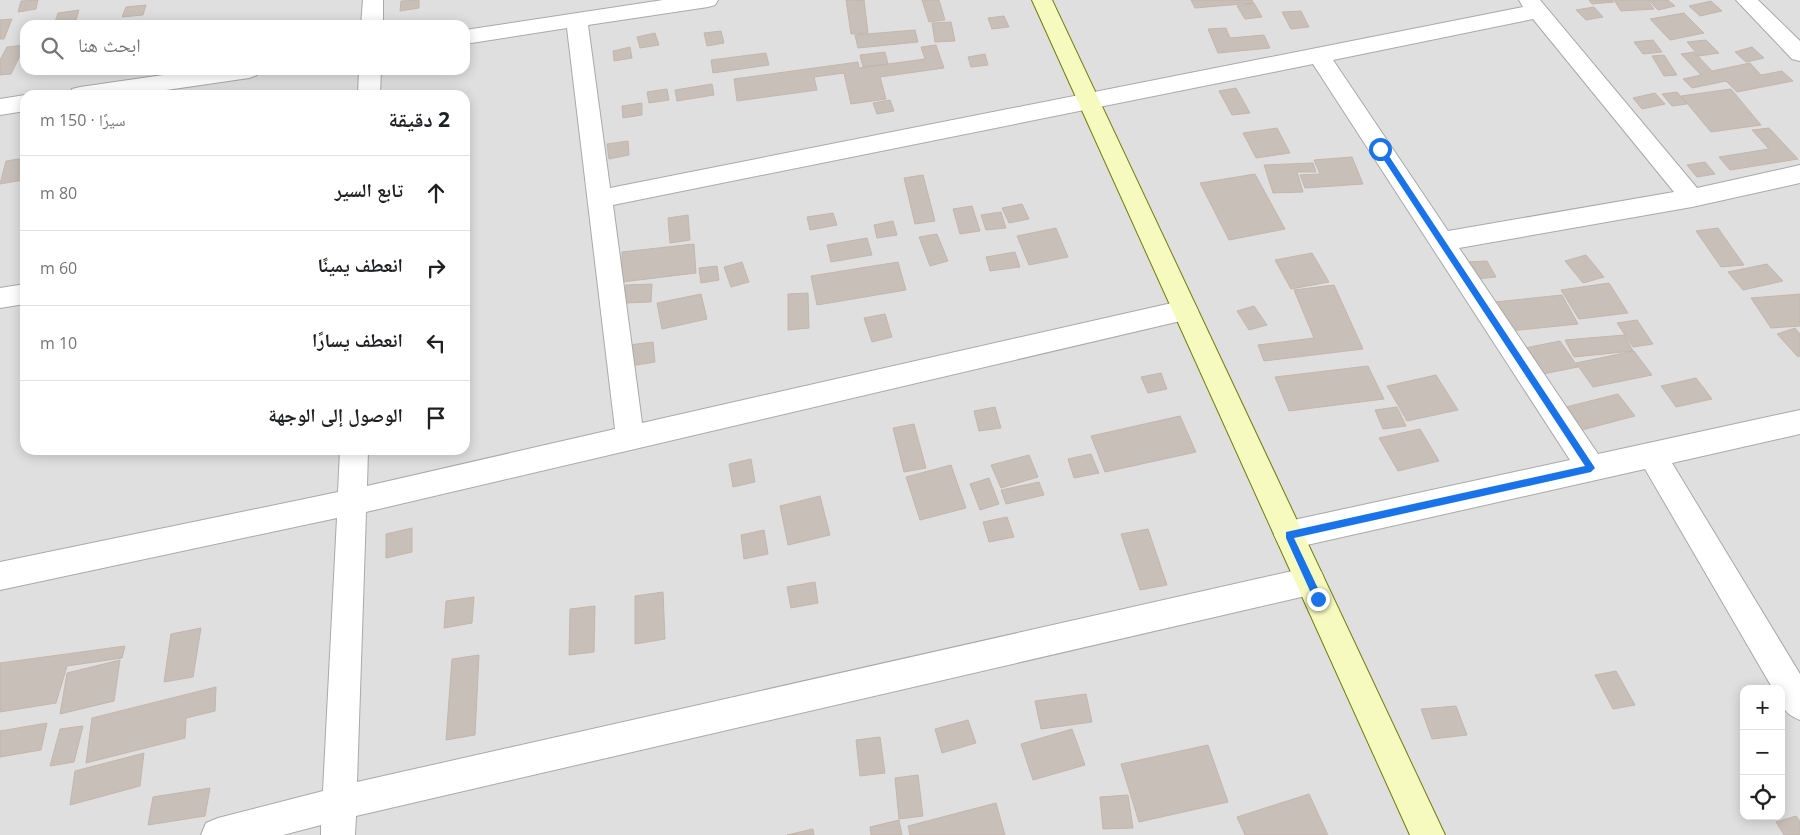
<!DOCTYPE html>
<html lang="ar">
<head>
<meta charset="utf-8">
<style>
	:root { --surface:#fff; --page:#f2f2f2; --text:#202124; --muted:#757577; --line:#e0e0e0 }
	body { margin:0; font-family:"Open Sans","Noto Naskh Arabic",sans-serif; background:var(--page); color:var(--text); direction:rtl }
	.controls { position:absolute; right:15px; bottom:15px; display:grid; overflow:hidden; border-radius:10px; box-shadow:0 2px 12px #0003 }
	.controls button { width:45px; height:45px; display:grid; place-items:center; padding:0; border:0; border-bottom:1px solid var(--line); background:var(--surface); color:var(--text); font:25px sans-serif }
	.stop { position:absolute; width:15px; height:15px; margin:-11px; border:4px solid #1a73e8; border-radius:50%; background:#fff }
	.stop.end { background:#1a73e8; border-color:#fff; box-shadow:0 1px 5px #0008 }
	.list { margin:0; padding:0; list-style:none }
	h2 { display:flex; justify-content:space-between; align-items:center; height:65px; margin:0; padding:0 20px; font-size:21px }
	h2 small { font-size:16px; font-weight:400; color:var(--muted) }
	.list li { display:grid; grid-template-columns:32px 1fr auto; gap:15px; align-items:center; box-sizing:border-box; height:75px; padding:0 20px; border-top:1px solid var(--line) }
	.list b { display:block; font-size:19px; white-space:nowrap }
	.list em { font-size:16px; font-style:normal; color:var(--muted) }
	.icon { flex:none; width:28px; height:28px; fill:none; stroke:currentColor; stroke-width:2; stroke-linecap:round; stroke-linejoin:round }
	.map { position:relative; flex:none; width:1800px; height:835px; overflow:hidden; direction:ltr }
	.search { position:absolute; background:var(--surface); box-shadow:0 2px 12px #0003; left:20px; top:20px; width:450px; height:55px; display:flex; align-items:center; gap:12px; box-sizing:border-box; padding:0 18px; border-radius:15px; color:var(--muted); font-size:19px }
	.panel { position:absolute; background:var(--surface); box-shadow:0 2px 12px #0003; left:20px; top:90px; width:450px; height:365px; border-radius:15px; direction:rtl }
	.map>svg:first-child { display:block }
</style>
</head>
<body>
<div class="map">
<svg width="1800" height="835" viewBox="0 0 1800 835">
	<rect width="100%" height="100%" fill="#f2efe9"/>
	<path fill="#e0dfdf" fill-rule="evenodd" d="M0,0H1800V835H0ZM25,25H465V70H25ZM25,95H465V450H25ZM1744,689H1781V816H1744Z"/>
	<path fill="#c7bfb8" stroke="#c4b6ab" d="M38,0L36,9L18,12L21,1Z
		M419,0V8L400,11L401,1Z
		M846,0H864L868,33L851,34Z
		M922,0H939L945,20L929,22Z
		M1191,0H1252L1253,3L1195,8Z
		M1589,0H1612L1614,2L1592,4Z
		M1614,0H1647L1654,9L1621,11Z
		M1648,0H1668L1675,6L1658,10Z
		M1711,1L1722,11L1700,16L1689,6Z
		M1254,3L1262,17L1245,19L1237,6Z
		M146,5L143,15L122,17L126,7Z
		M1594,7L1603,17L1586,20L1576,10Z
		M79,10L76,20L55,22L58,13Z
		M1301,11L1309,27L1291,29L1282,12Z
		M1684,13L1704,33L1670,40L1650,19Z
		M1004,16L1009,27L992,29L988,18Z
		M12,19L4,39H0V20Z
		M951,22L955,41L935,42L932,23Z
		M1226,28L1230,38L1264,35L1270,48L1218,53L1208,29Z
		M915,30L918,42L858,48L855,35Z
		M721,31L724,43L707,46L704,33Z
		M655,33L659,45L640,48L637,37Z
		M1653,40L1662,52L1643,54L1634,42Z
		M1706,40L1719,53L1699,56L1687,42Z
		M25,45L11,74L0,75V60L7,47Z
		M936,45L944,68L880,77L886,99L851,104L844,73L814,77L817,90L737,101L734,79L858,62L859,68L925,59L921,47Z
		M630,47L632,58L614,61L613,51Z
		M1752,47L1764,58L1746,62L1735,52Z
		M885,52L888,64L863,67L860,55Z
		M1694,52L1712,71L1750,63L1761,75L1782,71L1793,81L1737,92L1726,81L1692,88L1683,79L1701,75L1681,54Z
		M766,53L769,65L713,73L711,60Z
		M985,54L988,65L971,67L968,57Z
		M1664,55L1677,75L1664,76L1652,56Z
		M712,84L714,95L677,101L675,90Z
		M1236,88L1250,113L1232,115L1219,91Z
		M667,89L669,100L649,103L647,92Z
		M1731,89L1761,125L1711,132L1681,96Z
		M1677,92L1687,104L1672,106L1662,94Z
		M1655,93L1665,104L1642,109L1633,98Z
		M890,100L894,111L877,114L873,103Z
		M642,103V115L623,118L622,106Z
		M1277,128L1290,153L1256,158L1243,133Z
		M1769,128L1798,159L1730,170L1719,157L1769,149L1752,130Z
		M628,141L629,155L609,159L607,144Z
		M1352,157L1363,184L1305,188L1300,175L1320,174L1314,160Z
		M25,158L23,180L0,184L6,161Z
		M1705,162L1715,174L1697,177L1687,165Z
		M1313,163L1316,172H1297L1303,192L1273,193L1264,165Z
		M1255,174L1285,229L1229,240L1200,183Z
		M923,175L935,221L915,224L904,178Z
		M1022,204L1029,219L1009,223L1002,208Z
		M972,206L980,231L960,234L953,209Z
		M1001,212L1006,228L986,230L981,215Z
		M833,213L837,225L810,230L807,217Z
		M688,215L690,240L670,243L668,218Z
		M893,221L897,235L877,238L874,225Z
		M1056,228L1068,257L1029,265L1017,236Z
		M1718,228L1744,265L1721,267L1696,231Z
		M937,234L948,261L930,266L919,237Z
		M867,238L872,255L831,262L827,245Z
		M694,244L696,273L622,282V252Z
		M1015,252L1020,267L990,271L986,257Z
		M1312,253L1329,282L1291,289L1275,260Z
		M1586,255L1604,277L1583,283L1565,261Z
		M1487,261L1496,277L1477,279L1468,262Z
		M742,262L749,282L731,287L724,267Z
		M898,262L906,290L817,305L811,276Z
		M1767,264L1783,281L1743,290L1728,272Z
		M717,266L719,280L701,283L699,268Z
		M1609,283L1628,313L1579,319L1561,290Z
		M652,284L651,302L624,303L626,285Z
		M1334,285L1363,349L1264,361L1258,345L1314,338L1294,290Z
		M808,293L809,328L788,330V294Z
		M701,294L707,319L662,329L657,303Z
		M1800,294V326L1771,328L1751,298Z
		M1562,295L1578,324L1510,331L1495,302Z
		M1254,306L1267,325L1249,330L1237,311Z
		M885,314L892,337L872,342L864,318Z
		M1637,320L1653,344L1633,347L1617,323Z
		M1795,328L1800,334V356L1798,357L1777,334Z
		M1624,335L1633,351L1574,357L1565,340Z
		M1560,341L1578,367L1543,374L1525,348Z
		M653,342L655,362L630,366L629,345Z
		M1634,351L1652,375L1593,387L1576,363Z
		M1368,366L1384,399L1289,411L1275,377Z
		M1161,373L1167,389L1148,393L1141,377Z
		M1436,375L1458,410L1407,421L1387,386Z
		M1696,378L1712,399L1676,407L1661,386Z
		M1618,394L1635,416L1578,431L1562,408Z
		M995,407L1001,428L979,431L974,411Z
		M1397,407L1406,426L1383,429L1375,410Z
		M1180,416L1196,452L1105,472L1091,436Z
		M914,424L926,468L904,472L893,428Z
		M1420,429L1439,461L1398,471L1379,438Z
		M1091,454L1099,473L1074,478L1068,459Z
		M1029,455L1038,477L1001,488L991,465Z
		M751,459L755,482L733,487L729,464Z
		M951,465L966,508L920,520L906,477Z
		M989,478L999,504L980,510L970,484Z
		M1039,482L1044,495L1006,504L1001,490Z
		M820,496L830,535L788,545L780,506Z
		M1007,517L1014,537L989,542L983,522Z
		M412,528V552L386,558V534Z
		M1148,529L1167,585L1140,590L1121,534Z
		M764,530L768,554L744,559L741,535Z
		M815,582L818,603L791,608L787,587Z
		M663,592L665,639L635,644V596Z
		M474,597L472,623L444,628L446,601Z
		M595,606L594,652L569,655L570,609Z
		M201,628L193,677L164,682L171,634Z
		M125,646L122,658L67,666L56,703L0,712V663Z
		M479,655L475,735L446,740L452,659Z
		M120,660L114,701L60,714L67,673Z
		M1616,671L1635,705L1613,709L1595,675Z
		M216,687L215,711L186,718L185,738L86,763L92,718Z
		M1086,694L1092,722L1041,729L1035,701Z
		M1456,706L1467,735L1432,739L1421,709Z
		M968,720L976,743L942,753L935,729Z
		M47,723L41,750L0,757V731Z
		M83,726L74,762L50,766L60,729Z
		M1072,729L1085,765L1033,780L1021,744Z
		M880,737L885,773L860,776L856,740Z
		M1208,745L1228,802L1139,822L1121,764Z
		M144,753L140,786L70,805L75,771Z
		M918,775L923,816L899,819L895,778Z
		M210,788L205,816L148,825L153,797Z
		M1309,794L1328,835H1245L1237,817Z
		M1128,795L1133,828L1103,829L1100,797Z
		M996,803L1005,835H910L908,826Z
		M1796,816L1800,821V835H1784L1776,822Z
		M899,820L902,835H871L870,827Z
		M813,829L814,835H787Z"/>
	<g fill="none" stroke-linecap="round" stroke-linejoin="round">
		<defs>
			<path id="street" d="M363,0H383V25H361Z
				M663,0H718L715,5L708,7L588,25L610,188L1523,7L1519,0H1540L1697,188L1800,165V183L1692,207L1459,248L1598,454L1800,410V434L1672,463L1800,674V720C1783,713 1781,706 1781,689H1773L1645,469L1289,549L1279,545L1274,535L1279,525L1289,521L1570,460L1313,64L613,205L642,423L1185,300L1194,303L1198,310L1194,317L1185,320L366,512L357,782L1310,567L1321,571L1325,581L1321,591L1310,595L356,816L355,835H321V825L283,835H201L206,823L218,818L323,791L337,518L0,590V562L338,492L340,450H368L367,486L615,429L567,28L465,44V30ZM1533,19L1674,192L1448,231L1333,60Z
				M1736,0H1758L1800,41V61L1792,59Z
				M198,70H260L257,75L249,78L132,95H69L72,89L80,87Z
				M359,70H381L380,95H358Z
				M25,95V111L0,115V99Z
				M25,284V304L0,308V288Z"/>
			<path id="secondary" d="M1032,0H1052L1445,835H1410Z"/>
		</defs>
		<use href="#street" stroke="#a9a9a9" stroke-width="2"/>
		<use href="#secondary" stroke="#707d05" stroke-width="2"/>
		<use href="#street" fill="#fff" fill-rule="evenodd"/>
		<use href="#secondary" fill="#f7fabf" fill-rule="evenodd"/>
	</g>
	<path fill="#1a73e8" d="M1378,147H1383L1595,468L1591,472L1294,538L1323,599L1318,603L1315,602L1286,538V532L1585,466L1378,151Z"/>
</svg>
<div class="controls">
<button>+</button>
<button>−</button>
<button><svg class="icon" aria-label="locate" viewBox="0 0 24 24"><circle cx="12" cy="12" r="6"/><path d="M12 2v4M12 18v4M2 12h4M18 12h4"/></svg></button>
</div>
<div class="stop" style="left:1380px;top:149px"></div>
<div class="stop end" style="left:1318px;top:599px"></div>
<div class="search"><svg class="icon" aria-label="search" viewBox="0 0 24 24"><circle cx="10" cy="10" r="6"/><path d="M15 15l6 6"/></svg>ابحث هنا</div>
<section class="panel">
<h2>2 دقيقة<small>سيرًا · 150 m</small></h2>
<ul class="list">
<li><svg class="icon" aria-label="ahead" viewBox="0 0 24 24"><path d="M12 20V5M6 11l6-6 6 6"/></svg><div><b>تابع السير</b></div><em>80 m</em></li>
<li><svg class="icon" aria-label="right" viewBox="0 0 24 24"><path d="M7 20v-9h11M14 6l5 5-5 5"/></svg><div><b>انعطف يمينًا</b></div><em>60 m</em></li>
<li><svg class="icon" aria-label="left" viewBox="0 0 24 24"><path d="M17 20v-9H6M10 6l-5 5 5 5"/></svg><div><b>انعطف يسارًا</b></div><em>10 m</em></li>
<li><svg class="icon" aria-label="arrive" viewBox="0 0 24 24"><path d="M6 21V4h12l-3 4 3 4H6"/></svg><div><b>الوصول إلى الوجهة</b></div></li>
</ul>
</section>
</div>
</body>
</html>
